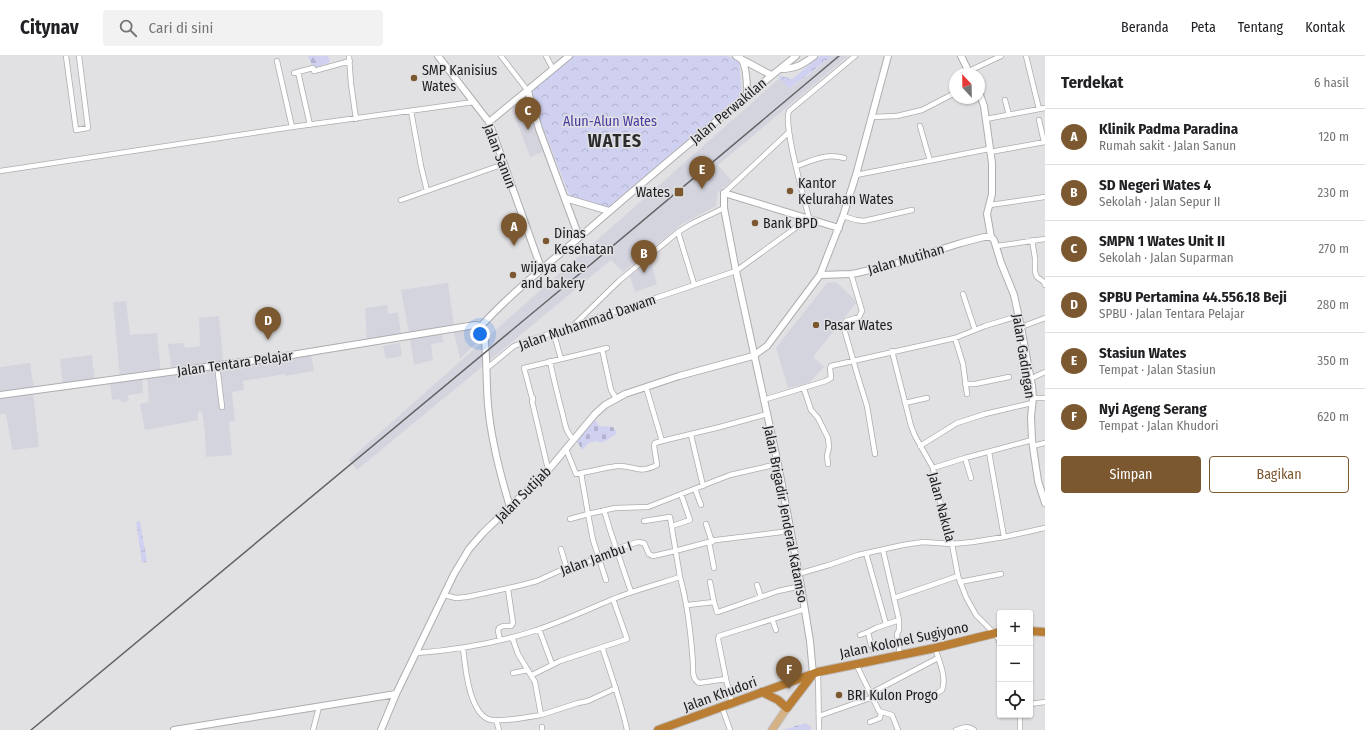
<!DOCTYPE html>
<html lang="id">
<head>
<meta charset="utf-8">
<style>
	:root { --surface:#fff; --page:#f2f2f2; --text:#202124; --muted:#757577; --line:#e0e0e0; --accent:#7b5830 }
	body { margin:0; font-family:"Fira Sans Condensed",sans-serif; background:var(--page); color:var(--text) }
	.controls { position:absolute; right:12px; bottom:12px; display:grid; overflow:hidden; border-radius:4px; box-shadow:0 1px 3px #0004 }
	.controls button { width:36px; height:36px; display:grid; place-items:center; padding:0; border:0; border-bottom:1px solid var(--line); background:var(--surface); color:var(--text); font:20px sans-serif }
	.compass { position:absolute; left:949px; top:12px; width:36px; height:36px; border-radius:50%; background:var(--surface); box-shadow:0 1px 3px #0004; rotate:338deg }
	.you { position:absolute; left:480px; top:278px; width:14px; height:14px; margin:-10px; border:3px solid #fff; border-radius:50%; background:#1a73e8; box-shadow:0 0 0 6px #1a73e833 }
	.badge { display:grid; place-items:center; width:26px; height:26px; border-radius:50%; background:var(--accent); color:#fff; font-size:13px; font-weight:700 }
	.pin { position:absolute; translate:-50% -33px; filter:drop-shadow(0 1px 2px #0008) }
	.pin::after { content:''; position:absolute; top:21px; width:14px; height:12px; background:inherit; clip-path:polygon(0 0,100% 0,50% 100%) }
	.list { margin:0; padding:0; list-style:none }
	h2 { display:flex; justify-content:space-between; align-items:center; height:52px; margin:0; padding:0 16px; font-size:17px }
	h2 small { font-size:13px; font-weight:400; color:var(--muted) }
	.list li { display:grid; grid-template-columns:26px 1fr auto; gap:12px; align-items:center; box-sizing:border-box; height:56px; padding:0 16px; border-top:1px solid var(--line) }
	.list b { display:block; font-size:15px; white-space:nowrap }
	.list p { margin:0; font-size:13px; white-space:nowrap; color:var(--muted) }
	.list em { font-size:13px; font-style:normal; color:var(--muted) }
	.actions { display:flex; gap:8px; padding:12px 16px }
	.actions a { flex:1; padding:9px 0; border:1px solid var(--accent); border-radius:4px; text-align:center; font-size:14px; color:var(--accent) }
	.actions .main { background:var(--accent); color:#fff }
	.icon { flex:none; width:22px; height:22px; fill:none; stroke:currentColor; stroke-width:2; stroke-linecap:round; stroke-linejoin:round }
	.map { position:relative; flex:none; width:1045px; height:674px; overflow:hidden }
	header { display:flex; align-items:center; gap:24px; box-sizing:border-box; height:56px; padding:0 20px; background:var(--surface); border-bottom:1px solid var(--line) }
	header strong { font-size:19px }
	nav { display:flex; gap:22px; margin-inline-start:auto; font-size:14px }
	.search { width:280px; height:36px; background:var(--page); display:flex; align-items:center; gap:10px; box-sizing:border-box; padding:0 14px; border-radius:4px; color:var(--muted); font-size:15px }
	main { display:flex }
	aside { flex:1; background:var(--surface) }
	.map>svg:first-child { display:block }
</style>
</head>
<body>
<header>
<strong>Citynav</strong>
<div class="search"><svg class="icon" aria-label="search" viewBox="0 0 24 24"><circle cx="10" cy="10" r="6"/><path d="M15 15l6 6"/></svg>Cari di sini</div>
<nav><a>Beranda</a><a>Peta</a><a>Tentang</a><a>Kontak</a></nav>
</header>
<main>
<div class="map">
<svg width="1045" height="674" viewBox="0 0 1045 674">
	<defs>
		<pattern id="forest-firs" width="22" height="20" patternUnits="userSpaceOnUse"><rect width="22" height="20" fill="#d0d1f1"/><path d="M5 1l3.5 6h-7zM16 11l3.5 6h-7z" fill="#b2b3ce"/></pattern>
		<pattern id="wetland-marsh" width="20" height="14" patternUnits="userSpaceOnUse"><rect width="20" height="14" fill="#d0d1f1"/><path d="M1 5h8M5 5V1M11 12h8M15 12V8" fill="none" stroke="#b2b3ce"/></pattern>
		<pattern id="cemetery-stones" width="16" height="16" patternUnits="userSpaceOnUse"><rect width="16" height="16" fill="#d0d1f1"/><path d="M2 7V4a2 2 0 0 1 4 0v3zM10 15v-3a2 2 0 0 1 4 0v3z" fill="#b2b3ce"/></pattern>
		<pattern id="park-crowns" width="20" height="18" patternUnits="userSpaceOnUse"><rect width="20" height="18" fill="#d0d1f1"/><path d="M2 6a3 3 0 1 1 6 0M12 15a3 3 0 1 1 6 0" fill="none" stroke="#b2b3ce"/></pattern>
	</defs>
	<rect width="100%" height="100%" fill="#e1e1e4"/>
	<path fill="#d3d4de" d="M833,0H848L718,109L732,125L718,136L716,150L682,168L623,216L611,204L357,414L349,404L781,21L791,32Z
		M521,45H524L526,48L543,96L530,101L512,53Z
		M651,205L657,228L635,236L630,220Z
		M836,226L857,246L813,301L824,311L809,327L788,332L776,292L827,227Z
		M448,227L454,270L409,277L401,234Z
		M126,245L130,279L157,277L161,317L120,322L113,246Z
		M387,249L388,258L398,256L401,279L367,285L365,252Z
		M218,260L219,261L223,305L171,311L168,288L184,287L185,292L200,290L199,262Z
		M472,272H476L480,275L481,282L460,303L454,276Z
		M442,277L443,286L431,288L433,304L414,309L410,283Z
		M400,287L402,300L386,303L383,290Z
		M311,298L314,315L285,320V318L243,325L244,334L232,336L235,365L229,366L232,399L206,401L205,378L202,355L198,356V364L145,374L140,348L149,346L147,321Z
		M92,299L95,326L63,330L60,303Z
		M30,307L34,334L0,338V311Z
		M142,323L143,337L128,339L129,345L121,346V343L112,344L110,327Z
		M33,336L39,391L12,394L6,358H0V341Z"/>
	<path fill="url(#forest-firs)" d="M308,0H328L330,6L314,13Z"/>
	<path fill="url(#wetland-marsh)" d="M140,465L147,506L142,507L136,466Z"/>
	<path fill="url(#cemetery-stones)" d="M595,364L599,370L613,371L617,377C612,381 606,385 600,387L597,385L589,387L582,394L577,385Z
		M806,667L811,671V674H782Z"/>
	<path fill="url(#park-crowns)" d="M573,0H728L739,6L742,38L608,151L570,141L532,43L534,33Z
		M820,0H832L790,32H789L777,19L792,23Z"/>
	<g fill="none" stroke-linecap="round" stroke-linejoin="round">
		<path stroke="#bababc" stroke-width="4.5" stroke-dasharray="4.5 2" stroke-linecap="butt" d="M871,589L873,597"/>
		<defs>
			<path id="street" d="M66,0L76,74L88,72L79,0
				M349,0L351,28L356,63
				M501,0L528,35
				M546,0L553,13
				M1026,0L1039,53
				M277,5L292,71
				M969,15L1001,0
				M298,16L310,69
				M294,17L313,12L314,15L350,5
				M1005,44L1009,59
				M411,55L421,110L427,135
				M872,61L897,60L922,54L955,37
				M986,63L1045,52
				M1039,64L1044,86
				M920,70L930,105
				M990,96L1045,86
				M797,110C813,104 827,97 844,102
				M0,115L292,71L474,46
				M856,119L989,93
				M724,137L788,77
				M401,144L504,108
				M990,149L1045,141
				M843,160L856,164L864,165L912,154
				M678,176L694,228
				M1032,184L1035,202V216L1037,221L1044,226L1045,229
				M997,190L1045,183
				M851,218L862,255L859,261L846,265L843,269L858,321L867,350L875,398
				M963,238L975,274
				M575,268L619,225L678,176L691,168L724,152
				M1021,271L1045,262
				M553,275L561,303
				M955,282L963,308L967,338
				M602,293L611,334L616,342
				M892,295L911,370L915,380L933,412L937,434L952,488L958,520L966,541L976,559L994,577L999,584L1000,589
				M550,305C553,321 557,336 561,352C565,364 564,375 574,384
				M217,309L222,351
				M486,313L514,290L522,287L736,215L809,162C804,142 783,70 789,55L855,0
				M1030,323L1045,316
				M965,328H975L1009,321
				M646,331L662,385L720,371L767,358
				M804,333L811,354L818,362L828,382L829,391L827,400L828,408
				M1033,342H1045
				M763,344L826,325L831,322L830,312L831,310L955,282L985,270L1018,260
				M905,347L927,342
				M691,379L703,430
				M920,390L957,367L985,358L1032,347
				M1033,390L1045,387
				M566,393L576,418C589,416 603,412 617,410C635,409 637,419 657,409L654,390L655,387L662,385
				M989,396L1004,481
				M965,402L971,422
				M933,412L965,402L1032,384
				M548,413L532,345L533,344V342H532L524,312L607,292
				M695,433L701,449
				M604,454L610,474L631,536
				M570,463L588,458L581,417
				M706,468L712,486
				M672,470L690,464L681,438
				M709,486L714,512
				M561,493L567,513
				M883,494L899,564V574L897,578L900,599
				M866,497L886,568
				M798,518L829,509L858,499L903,489L923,486L952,488L973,486L1004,481L1045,472
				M680,521C688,550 691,578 693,608C693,615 692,623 699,627L726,623L732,647
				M606,524L593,484L588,458L615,452L648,451L730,419L778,408
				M710,526L714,546
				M960,526L1001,518
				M757,529L761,541
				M444,539L456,542L467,541L518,530L537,525L559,515L588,506L616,493L638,486L644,487L649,498L653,500L675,495L716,484L790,475
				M894,542L958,520
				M688,549L714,546L717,556H718L778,535L801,530
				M772,563L776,574
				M539,573L552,608
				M860,579L868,576
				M500,584L498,575L499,572L503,570H511L513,567L508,533
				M871,589L868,576L876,572L899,564
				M602,591C611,618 621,646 627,674
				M463,592C465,610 469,659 491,664C503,666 529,661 541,659L535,626L518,598L512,581
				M417,597C457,594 496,587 534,575C561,566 587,554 613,543C635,534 658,528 680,521L670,461L644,465
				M856,608L879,655L892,659L898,674
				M818,616L819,674
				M513,617L528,614
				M532,619L560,605L627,583L613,543
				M726,623L718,583L719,580L805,553
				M871,637L938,602
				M929,642L942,634C947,621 939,605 935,592
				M1030,648L1045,646
				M722,651L730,674
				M541,659L578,647L588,645L616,632
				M1020,659V674
				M819,660L873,641
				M496,664L499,674
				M870,666L880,662L881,656
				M542,671V674
				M313,674L319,651
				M956,674C962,672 968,669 974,674"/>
			<path id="secondary" d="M438,0L489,66L541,212
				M736,0C737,1 740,2 741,3C747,10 747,30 747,38
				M961,0L970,18
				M741,3L771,19
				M780,13C795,13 802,9 814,0
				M528,35L539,73L579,181
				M979,36L984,50L992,107V138L987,158L991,181L994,184L1001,207L1014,239L1021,271L1032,330L1033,342L1031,361L1032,384L1038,425L1045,447
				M489,66L569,0
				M565,142L609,155
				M820,219L851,218L857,217L891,209L961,187L984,181H991
				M481,270C514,234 552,205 589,173C657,114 726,56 796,0
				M0,339L279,301L475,269L481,270L484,275C487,299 486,324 488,349C491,384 500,418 510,451
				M813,618L810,585L801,530L778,408L736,215L724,152V137L839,172
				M174,674L396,638
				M381,674L396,638L454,518L469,493L483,477L550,412L595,358L605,349L625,338L679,320L753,300L767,290L820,219L843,160L856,119L888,0"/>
			<path id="primary" d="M772,674L787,652"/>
			<path id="highway" d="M1030,575L1045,576
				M762,636L778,644L787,652L813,618
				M658,674L818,616L935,592L1000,576"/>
		</defs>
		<use href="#street" stroke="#adadb0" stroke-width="6"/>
		<use href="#secondary" stroke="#adadb0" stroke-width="8"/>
		<use href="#primary" stroke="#bfbfc0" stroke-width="9"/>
		<use href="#highway" stroke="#bfbfc0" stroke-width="10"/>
		<use href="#street" stroke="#fff" stroke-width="4.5"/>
		<use href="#secondary" stroke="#fff" stroke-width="6"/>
		<use href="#primary" stroke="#d5b285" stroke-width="7"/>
		<use href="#highway" stroke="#b97e33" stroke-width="8"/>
		<path stroke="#636365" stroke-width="1.5" d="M31,674L565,230L839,0"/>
	</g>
	<g fill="#7b5830" stroke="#e1e1e4" stroke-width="1.5">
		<circle cx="414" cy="22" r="4"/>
		<circle cx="790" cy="135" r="4"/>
		<rect x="674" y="131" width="10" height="10" rx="2"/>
		<circle cx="755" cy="167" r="4"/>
		<circle cx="546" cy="185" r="4"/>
		<circle cx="513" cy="219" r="4"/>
		<circle cx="816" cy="269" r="4"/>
		<circle cx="839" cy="639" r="4"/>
	</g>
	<g text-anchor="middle" stroke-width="3" stroke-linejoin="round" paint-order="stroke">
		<g font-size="14" fill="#1c1c1d" stroke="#e1e1e4" text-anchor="start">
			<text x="422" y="19">SMP Kanisius<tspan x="422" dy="16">Wates</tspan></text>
			<text x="798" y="132">Kantor<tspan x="798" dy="16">Kelurahan Wates</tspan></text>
			<text x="670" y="141" text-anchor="end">Wates</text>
			<text x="763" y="172">Bank BPD</text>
			<text x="554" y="182">Dinas<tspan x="554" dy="16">Kesehatan</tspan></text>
			<text x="521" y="216">wijaya cake<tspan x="521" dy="16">and bakery</tspan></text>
			<text x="824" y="274">Pasar Wates</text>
			<text x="847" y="644">BRI Kulon Progo</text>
		</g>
		<g font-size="14" fill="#1c1c1d" stroke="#e1e1e4">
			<text transform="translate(728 55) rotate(-40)" y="5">Jalan Perwakilan</text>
			<text transform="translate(500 100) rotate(69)" y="5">Jalan Sanun</text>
			<text transform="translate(906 203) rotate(-16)" y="5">Jalan Mutihan</text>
			<text transform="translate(587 266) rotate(-19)" y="5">Jalan Muhammad Dawam</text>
			<text transform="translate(1024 300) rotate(81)" y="5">Jalan Gadingan</text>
			<text transform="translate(235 307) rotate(-8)" y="5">Jalan Tentara Pelajar</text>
			<text transform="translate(523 438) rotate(-45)" y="5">Jalan Sutijab</text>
			<text transform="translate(942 451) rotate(75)" y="5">Jalan Nakula</text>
			<text transform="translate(786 458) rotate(79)" y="5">Jalan Brigadir Jenderal Katamso</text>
			<text transform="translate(596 502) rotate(-20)" y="5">Jalan Jambu I</text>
			<text transform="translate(904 584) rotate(-12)" y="5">Jalan Kolonel Sugiyono</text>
			<text transform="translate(720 638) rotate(-20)" y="5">Jalan Khudori</text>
		</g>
		<g font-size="14" fill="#4839a1" stroke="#e1e1e4">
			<text x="610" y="70">Alun-Alun Wates</text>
		</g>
		<g font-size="18" font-weight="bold" letter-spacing="1" fill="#2c2c2e" stroke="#e1e1e4">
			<text x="615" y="91">WATES</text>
		</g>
	</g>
</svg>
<div class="controls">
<button>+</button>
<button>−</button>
<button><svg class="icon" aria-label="locate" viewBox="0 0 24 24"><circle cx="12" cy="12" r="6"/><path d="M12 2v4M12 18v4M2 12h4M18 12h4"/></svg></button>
</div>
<svg class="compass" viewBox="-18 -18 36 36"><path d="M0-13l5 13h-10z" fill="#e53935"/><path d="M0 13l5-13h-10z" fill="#757577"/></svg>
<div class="you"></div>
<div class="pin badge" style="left:514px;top:190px">A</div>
<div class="pin badge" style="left:644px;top:217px">B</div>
<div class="pin badge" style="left:528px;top:74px">C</div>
<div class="pin badge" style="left:268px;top:284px">D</div>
<div class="pin badge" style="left:702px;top:133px">E</div>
<div class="pin badge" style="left:789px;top:633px">F</div>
</div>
<aside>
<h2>Terdekat<small>6 hasil</small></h2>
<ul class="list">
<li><span class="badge">A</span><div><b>Klinik Padma Paradina</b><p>Rumah sakit · Jalan Sanun</p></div><em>120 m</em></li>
<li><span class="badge">B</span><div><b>SD Negeri Wates 4</b><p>Sekolah · Jalan Sepur II</p></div><em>230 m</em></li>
<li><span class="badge">C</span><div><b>SMPN 1 Wates Unit II</b><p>Sekolah · Jalan Suparman</p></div><em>270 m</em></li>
<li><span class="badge">D</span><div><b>SPBU Pertamina 44.556.18 Beji</b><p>SPBU · Jalan Tentara Pelajar</p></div><em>280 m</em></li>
<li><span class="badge">E</span><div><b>Stasiun Wates</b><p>Tempat · Jalan Stasiun</p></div><em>350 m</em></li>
<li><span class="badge">F</span><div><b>Nyi Ageng Serang</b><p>Tempat · Jalan Khudori</p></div><em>620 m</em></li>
</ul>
<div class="actions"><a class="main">Simpan</a><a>Bagikan</a></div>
</aside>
</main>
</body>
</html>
